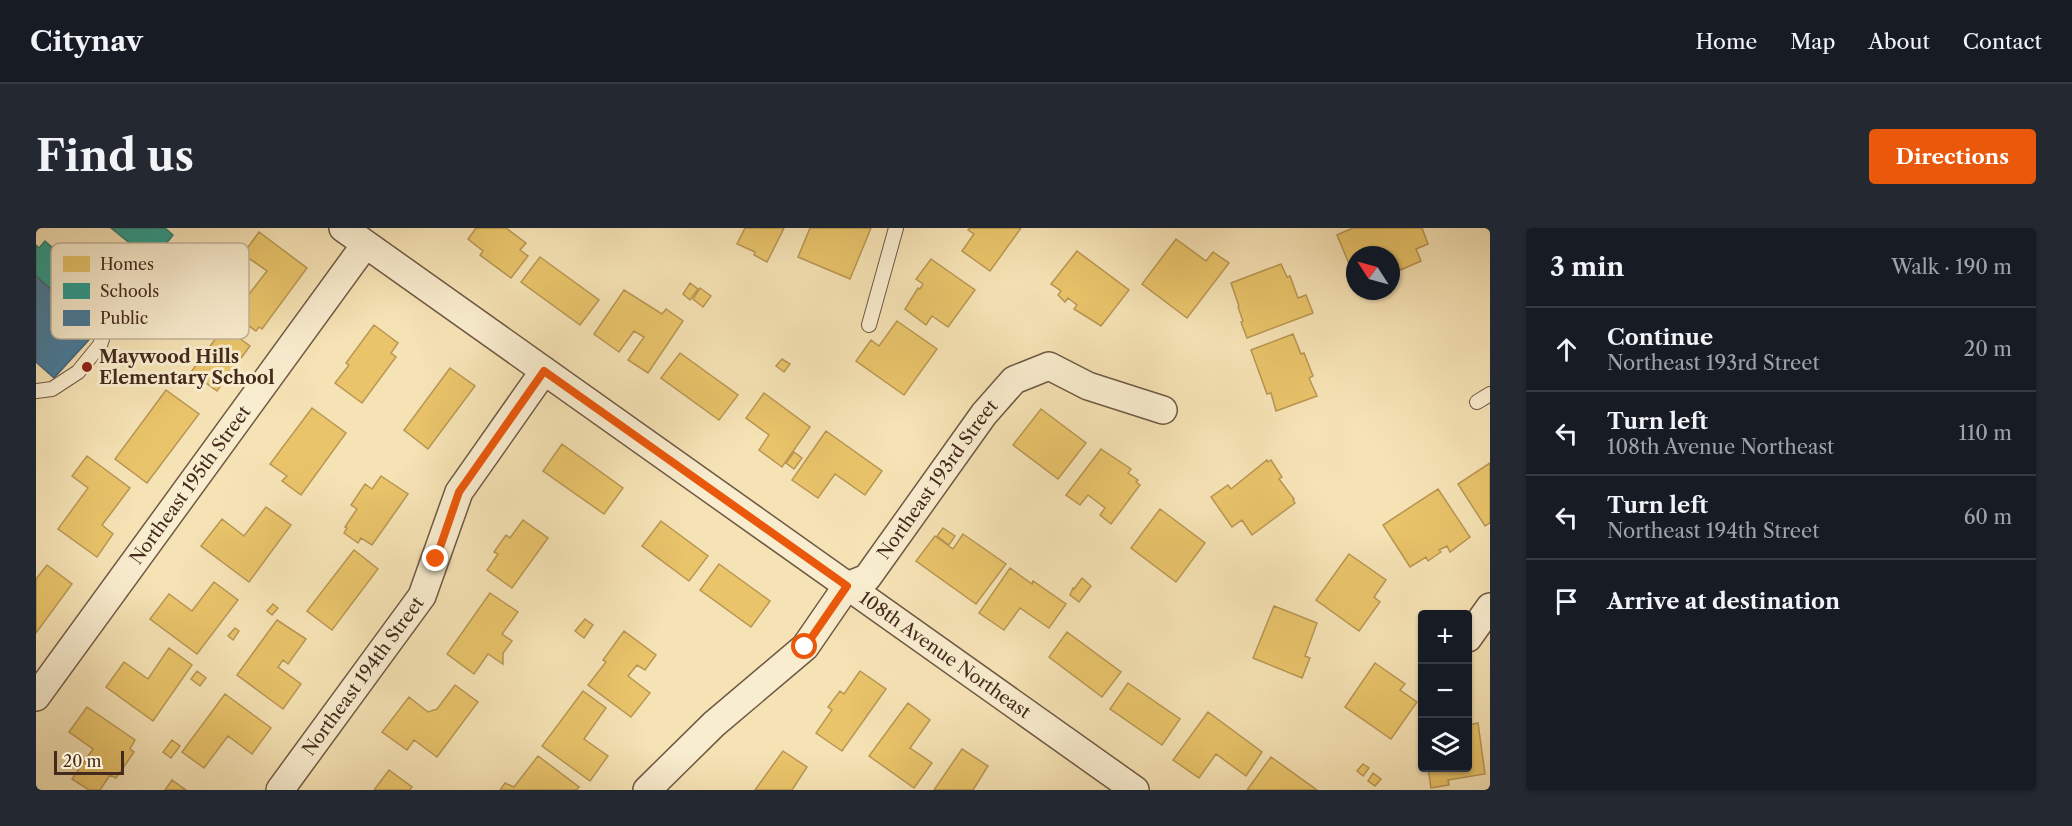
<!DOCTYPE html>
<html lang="en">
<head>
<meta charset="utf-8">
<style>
	:root { --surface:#171b24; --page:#242831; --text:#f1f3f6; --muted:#9ea1a6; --line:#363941; --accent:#ea580c }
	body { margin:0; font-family:"Libre Caslon Text",serif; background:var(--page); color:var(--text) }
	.controls { position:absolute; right:18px; bottom:18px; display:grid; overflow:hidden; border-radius:6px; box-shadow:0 2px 4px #0004 }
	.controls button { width:54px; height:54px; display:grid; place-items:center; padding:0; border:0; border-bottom:2px solid var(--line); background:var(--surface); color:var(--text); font:30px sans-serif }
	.compass { position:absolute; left:1310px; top:18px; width:54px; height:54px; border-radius:50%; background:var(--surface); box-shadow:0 2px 4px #0004; rotate:306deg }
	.scale { position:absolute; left:18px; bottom:15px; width:70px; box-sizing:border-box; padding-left:6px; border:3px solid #442a1d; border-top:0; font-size:16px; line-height:21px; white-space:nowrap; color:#442a1d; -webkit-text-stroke:4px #f9edcf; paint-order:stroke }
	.stop { position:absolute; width:18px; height:18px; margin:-14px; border:4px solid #ea580c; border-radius:50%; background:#fff }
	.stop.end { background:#ea580c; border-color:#fff; box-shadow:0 2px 6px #0008 }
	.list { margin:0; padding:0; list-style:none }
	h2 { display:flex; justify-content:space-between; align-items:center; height:78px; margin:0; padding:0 24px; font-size:26px }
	h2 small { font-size:20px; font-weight:400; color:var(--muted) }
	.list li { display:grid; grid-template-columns:39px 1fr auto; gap:18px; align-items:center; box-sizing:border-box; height:84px; padding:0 24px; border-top:2px solid var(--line) }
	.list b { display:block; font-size:22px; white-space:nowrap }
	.list p { margin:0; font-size:20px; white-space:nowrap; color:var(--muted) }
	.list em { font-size:20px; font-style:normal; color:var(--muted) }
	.icon { flex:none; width:33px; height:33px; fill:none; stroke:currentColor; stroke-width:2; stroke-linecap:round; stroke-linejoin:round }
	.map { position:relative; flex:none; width:1454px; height:562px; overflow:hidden; border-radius:6px }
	header { display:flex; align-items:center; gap:36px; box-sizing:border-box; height:84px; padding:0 30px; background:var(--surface); border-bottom:2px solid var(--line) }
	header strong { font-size:28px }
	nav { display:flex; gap:33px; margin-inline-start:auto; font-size:21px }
	.intro { display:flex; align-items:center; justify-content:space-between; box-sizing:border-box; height:144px; padding:0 36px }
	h1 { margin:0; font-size:42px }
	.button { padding:15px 27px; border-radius:6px; background:var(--accent); color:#fff; font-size:21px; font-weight:700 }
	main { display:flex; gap:36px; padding:0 36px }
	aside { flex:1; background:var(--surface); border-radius:6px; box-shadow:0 2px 4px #0004 }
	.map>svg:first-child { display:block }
</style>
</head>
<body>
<header>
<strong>Citynav</strong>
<nav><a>Home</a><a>Map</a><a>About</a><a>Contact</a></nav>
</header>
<div class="intro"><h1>Find us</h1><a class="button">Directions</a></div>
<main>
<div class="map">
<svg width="1454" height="562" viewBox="0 0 1454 562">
	<rect width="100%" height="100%" fill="#f6e3b5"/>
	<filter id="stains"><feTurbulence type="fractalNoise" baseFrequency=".00333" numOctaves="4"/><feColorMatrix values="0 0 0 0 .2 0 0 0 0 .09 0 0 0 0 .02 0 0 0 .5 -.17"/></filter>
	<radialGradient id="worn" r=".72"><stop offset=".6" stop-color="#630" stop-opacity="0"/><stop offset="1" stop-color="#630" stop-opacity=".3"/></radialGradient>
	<path fill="#e9c46a" stroke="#b89653" stroke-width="1.5" d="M440,0H470L490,15L484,22L492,28L475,50L444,27L447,23L432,11Z
		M709,0H748L731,34L718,27L719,24L701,16Z
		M774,0H835L814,51L762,29Z
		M934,0H985L954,43L926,23L938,6L932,2Z
		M1317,0H1386L1392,16L1380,21L1385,33L1355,46V27H1319V50L1301,7Z
		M223,4L271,40L226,101L223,99L220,103L205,92L208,88L202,83L201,85L186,74L201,55L214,65L231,43L207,26Z
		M1140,11L1170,33L1177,24L1193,35L1151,90L1106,56Z
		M1041,23L1093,62L1065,98L1038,81L1041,77L1032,70L1029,74L1022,67L1025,63L1015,56Z
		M504,29L563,72L544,97L485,54Z
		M895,31L939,62L912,99L896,88L890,97L869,81L882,60L884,61L887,56L880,51Z
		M1245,36L1251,49L1254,48L1262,70L1270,67L1277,85L1211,110L1205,94L1207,93L1202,79L1203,78L1195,55Z
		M654,55L662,61L654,72L647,66Z
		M664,60L675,68L667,79L657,71Z
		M588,62L626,86L630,81L647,93L612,145L592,132L608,109L598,103L583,124L558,106Z
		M861,93L901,121L868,167L820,133L835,112L843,118Z
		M338,97L362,115L355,125L360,129L326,175L299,155L313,137L310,135Z
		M188,99L214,118L181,163L155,144Z
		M1257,106L1265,126L1268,125L1277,148L1273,150L1281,168L1240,183L1235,165L1231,166L1215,122Z
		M644,125L702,167L683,192L625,150Z
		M746,131L754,136L748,144L740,138Z
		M414,140L439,158L392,221L368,202Z
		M130,162L163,186L111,255L79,231Z
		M728,165L774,199L746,239L723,222L733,207L710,190Z
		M276,180L310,205L265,267L246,253L251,248L234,236Z
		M1005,181L1050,215L1022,251L977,217Z
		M790,203L846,243L829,267L799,246L782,270L756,252Z
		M526,216L587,260L568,286L507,243Z
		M1065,221L1095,241L1092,245L1102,252L1100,254L1104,257L1075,296L1064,287L1069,280L1052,267L1044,277L1030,267Z
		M758,224L766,230L758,241L750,235Z
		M51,228L94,260L66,297L77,306L61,329L22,301L52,260L36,248Z
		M1231,232L1232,234L1235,232L1246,249L1243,251L1258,271L1257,272L1259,275L1216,307L1206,292L1196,299L1175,269L1192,257L1195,261Z
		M1454,235V295L1449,298L1422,256Z
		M345,248L372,266L336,317L325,310L322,315L308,305L311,300L309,299L321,281L315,277L329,256L336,261Z
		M1402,261L1434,309L1414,324L1411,318L1403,322L1405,324L1392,333L1390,329L1374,339L1347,297Z
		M230,279L255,297L213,354L165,318L186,291L208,308Z
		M1124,281L1169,315L1140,354L1095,320Z
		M487,292L512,310L476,360L451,342L462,326L458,324L470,307L474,310Z
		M625,293L672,328L653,353L606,318Z
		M907,300L919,308L913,317L901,308Z
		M927,306L970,336L940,376L880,333L899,308L917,321Z
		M318,322L342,341L296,402L271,383Z
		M1313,326L1350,352L1338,369L1344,374L1323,403L1280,372Z
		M683,336L734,373L715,399L664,362Z
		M11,337L36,356L0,405V351Z
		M974,340L996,356L997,353L1030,376L1013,400L984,380L968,402L943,385Z
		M1046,350L1055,358L1043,374L1034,367L1037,360L1038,361Z
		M178,354L202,372L161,426L114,391L133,366L156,383Z
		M454,365L482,384L466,406L476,413L467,425V436L452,426L438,446L411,426Z
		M237,376L242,380L236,387L231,383Z
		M1238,378L1281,395L1269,428L1274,430L1266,450L1217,430Z
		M549,391L557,397L548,410L539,403Z
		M241,392L270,411L252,436L247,432L242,439L265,456L247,481L201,447Z
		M199,400L203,403L197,412L192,408Z
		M588,403L620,427L609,442L601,437L592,448L614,465L595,489L552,457L570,434L567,432Z
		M1031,404L1085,444L1066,469L1013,429Z
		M133,420L156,437L117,493L70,459L88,434L112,451Z
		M1339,435L1369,456L1364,462L1381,474L1355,511L1309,479Z
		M161,443L170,450L164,458L155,451Z
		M824,443L850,461L806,523L780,505L796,482L792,479L804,463L808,466Z
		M1092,455L1144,491L1126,517L1074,481Z
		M419,457L442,474L401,529L378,512L371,522L346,504L373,469L392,484L401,481Z
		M547,463L570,480L548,511L572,528L554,553L506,518Z
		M189,466L235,500L216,526L192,508L168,540L146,524Z
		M872,475L894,492L874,520L896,535L878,560L833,528Z
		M51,479L99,512L94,521L98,524L80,550L74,547L64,562H53L36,551L57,521L33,504Z
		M1172,484L1226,524L1210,548L1180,526L1163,550L1137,532Z
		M1442,495L1449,546L1412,552L1413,557L1395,560L1392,540H1432V497Z
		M136,512L144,518L135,530L127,524Z
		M926,521L952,538L937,562H898Z
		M747,523L771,539L756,562H719Z
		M502,528L543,559L541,562H464L469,555L478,559Z
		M1235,529L1281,562H1211Z
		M1327,536L1333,540L1327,548L1321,543Z
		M353,542L376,559L374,562H338Z
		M1337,545L1345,551L1339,558L1332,553Z
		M136,552L150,562H129Z"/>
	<path fill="#2a9d8f" stroke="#327a6d" stroke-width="1.5" d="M75,0H129L137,7L116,33Z
		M9,13L28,30L16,42L60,81L49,93L0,48V17L3,20Z"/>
	<path fill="#457b9d" stroke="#456377" stroke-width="1.5" d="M0,48L61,103L18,150L0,134Z"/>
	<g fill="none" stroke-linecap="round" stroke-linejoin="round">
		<defs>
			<path id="lane" d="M833,97L860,0
				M0,163L16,161L42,144L64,117L75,84
				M1441,174L1454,166"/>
			<g id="street">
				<path id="s1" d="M307,0L1099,562"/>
				<path d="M1432,410L1454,379"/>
				<path id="s2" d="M0,469L329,17"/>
				<path id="s3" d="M244,562L386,368L423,264L508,143"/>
				<path id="s4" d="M611,562L678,496L769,419L811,358L831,350L948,186L978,152L1013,138L1052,158L1127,182"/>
			</g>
		</defs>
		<use href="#lane" stroke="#705843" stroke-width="16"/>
		<use href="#street" stroke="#705843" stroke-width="30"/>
		<use href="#lane" stroke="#f9edcf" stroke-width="14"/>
		<use href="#street" stroke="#f9edcf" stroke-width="27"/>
	</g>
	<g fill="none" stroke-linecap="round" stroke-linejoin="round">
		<path stroke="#ea580c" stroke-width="8" d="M400,331L423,264L508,143L811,358L769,419"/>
	</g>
	<circle fill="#8f2418" stroke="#f9edcf" stroke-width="2" cx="51" cy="139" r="6"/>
	<g text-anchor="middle" stroke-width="6" stroke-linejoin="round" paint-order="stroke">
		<g font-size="18" font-weight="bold" fill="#442a1d" stroke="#f9edcf" text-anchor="start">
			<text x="63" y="135">Maywood Hills<tspan x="63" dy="21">Elementary School</tspan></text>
		</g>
		<g font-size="18" fill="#442a1d" stroke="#f9edcf">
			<text dy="6" stroke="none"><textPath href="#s4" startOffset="430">Northeast 193rd Street</textPath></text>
			<text dy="6" stroke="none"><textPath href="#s2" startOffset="262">Northeast 195th Street</textPath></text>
			<text dy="6" stroke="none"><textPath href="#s1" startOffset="738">108th Avenue Northeast</textPath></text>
			<text dy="6" stroke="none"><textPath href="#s3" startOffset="141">Northeast 194th Street</textPath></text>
		</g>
	</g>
	<rect x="15" y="15" width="198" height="96" rx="9" fill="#f9edcf" stroke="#c3b29a" stroke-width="1.5"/>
	<rect x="27" y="28" width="27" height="16" fill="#e9c46a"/>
	<rect x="27" y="55" width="27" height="16" fill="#2a9d8f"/>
	<rect x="27" y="82" width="27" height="16" fill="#457b9d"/>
	<g font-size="16" fill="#442a1d">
		<text x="64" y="42">Homes</text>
		<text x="64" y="69">Schools</text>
		<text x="64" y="96">Public</text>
	</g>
	<rect width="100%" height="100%" filter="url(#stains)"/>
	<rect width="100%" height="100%" fill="url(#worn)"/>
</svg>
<div class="controls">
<button>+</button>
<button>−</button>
<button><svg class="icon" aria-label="layers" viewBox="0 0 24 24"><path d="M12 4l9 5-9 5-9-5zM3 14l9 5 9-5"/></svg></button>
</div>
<svg class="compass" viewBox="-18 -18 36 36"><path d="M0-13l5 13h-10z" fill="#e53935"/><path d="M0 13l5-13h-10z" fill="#9ea1a6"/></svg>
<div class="scale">20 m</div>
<div class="stop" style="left:769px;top:419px"></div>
<div class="stop end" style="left:400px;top:331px"></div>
</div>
<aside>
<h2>3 min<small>Walk · 190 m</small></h2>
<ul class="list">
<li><svg class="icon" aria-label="ahead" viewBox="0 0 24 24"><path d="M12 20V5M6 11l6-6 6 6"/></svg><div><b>Continue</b><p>Northeast 193rd Street</p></div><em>20 m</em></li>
<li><svg class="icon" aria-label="left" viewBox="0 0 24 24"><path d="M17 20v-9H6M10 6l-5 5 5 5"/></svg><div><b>Turn left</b><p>108th Avenue Northeast</p></div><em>110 m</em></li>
<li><svg class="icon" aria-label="left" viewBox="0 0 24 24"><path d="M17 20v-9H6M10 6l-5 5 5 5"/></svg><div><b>Turn left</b><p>Northeast 194th Street</p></div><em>60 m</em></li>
<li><svg class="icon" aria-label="arrive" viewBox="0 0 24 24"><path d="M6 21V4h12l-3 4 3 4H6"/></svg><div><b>Arrive at destination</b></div></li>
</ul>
</aside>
</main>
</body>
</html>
